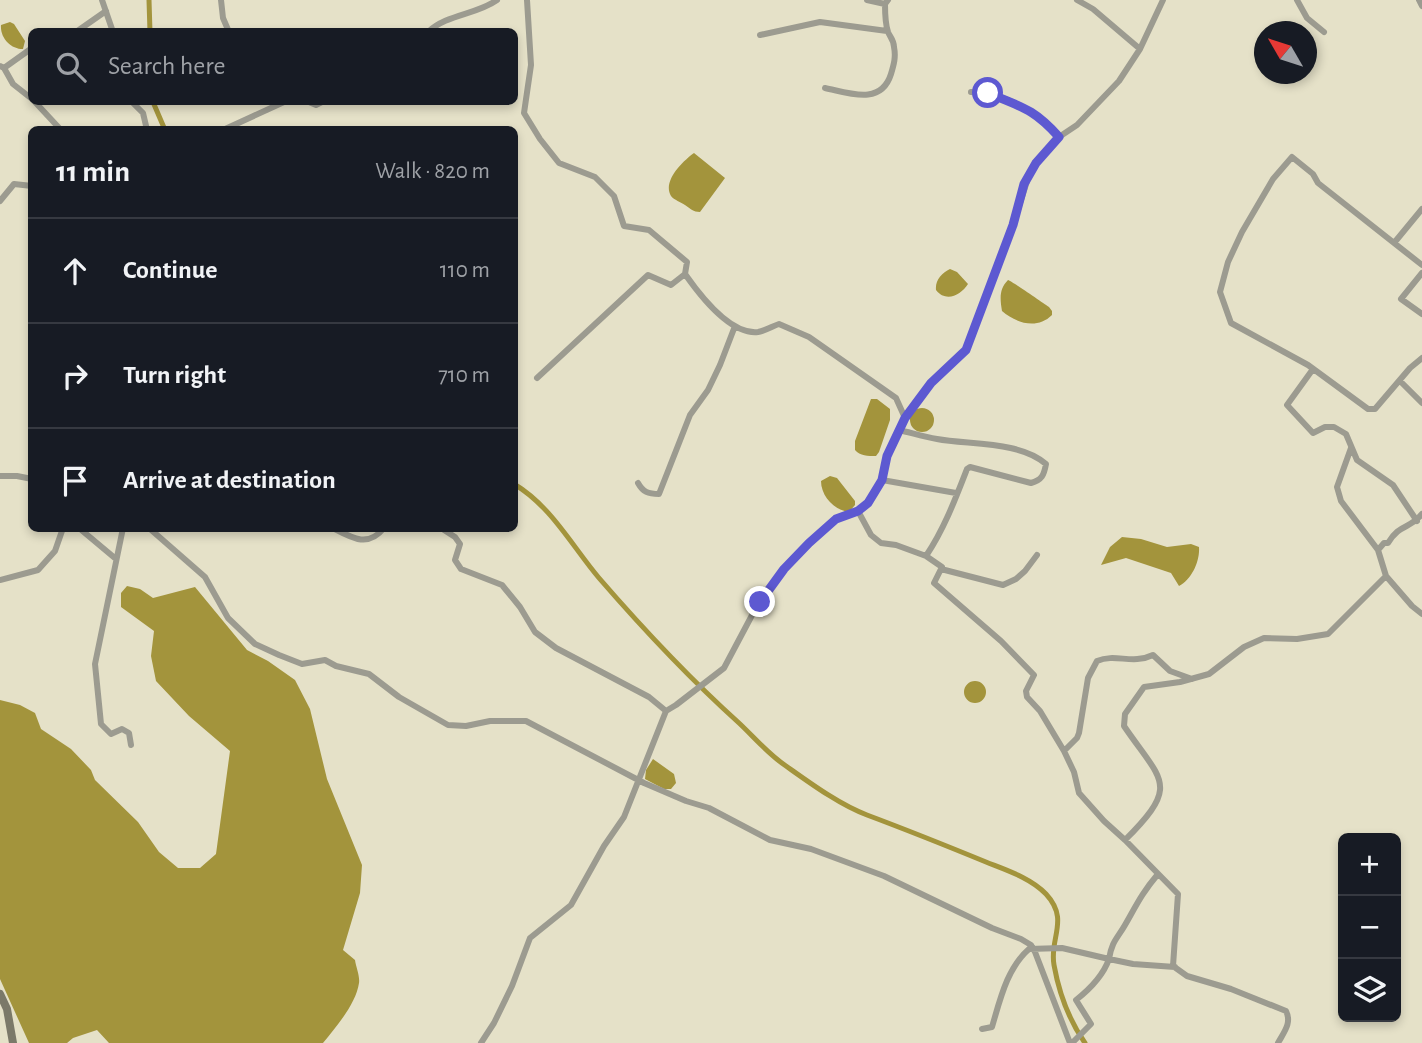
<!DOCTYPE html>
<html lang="en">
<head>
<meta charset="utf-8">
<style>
	:root { --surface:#171b24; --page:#20242c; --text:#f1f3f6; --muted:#9ea1a6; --line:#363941 }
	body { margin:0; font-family:"Alegreya Sans",sans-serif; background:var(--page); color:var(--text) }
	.controls { position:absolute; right:21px; bottom:21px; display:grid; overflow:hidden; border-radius:10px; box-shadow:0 4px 10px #0003 }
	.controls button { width:63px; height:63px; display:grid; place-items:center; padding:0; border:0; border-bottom:2px solid var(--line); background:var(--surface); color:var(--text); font:35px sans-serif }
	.compass { position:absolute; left:1254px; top:21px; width:63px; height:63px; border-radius:50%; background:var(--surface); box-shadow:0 4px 10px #0003; rotate:309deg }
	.stop { position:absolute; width:21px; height:21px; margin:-16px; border:5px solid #5d59d1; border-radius:50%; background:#fff }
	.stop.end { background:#5d59d1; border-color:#fff; box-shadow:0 2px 7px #0008 }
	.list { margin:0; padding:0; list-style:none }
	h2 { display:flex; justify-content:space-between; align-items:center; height:91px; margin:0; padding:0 28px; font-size:30px }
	h2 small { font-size:23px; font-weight:400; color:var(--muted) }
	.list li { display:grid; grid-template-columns:46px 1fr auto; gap:21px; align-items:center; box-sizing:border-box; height:105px; padding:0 28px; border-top:2px solid var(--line) }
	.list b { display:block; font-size:26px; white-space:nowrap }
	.list em { font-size:23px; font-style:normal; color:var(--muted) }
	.icon { flex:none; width:38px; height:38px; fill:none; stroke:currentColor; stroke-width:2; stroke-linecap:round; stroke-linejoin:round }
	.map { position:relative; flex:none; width:1422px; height:1043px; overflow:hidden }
	.search { position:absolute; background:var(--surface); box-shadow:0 4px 10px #0003; left:28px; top:28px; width:490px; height:77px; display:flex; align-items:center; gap:18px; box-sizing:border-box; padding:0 24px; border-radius:10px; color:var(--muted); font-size:26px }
	.panel { position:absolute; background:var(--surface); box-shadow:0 4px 10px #0003; left:28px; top:126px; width:490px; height:406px; border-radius:10px }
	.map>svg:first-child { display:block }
</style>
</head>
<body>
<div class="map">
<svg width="1422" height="1043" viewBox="0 0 1422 1043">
	<rect width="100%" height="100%" fill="#e5e1c8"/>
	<path fill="#a3943c" d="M10,22L14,24L25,41L23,49C11,49 0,38 1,25Z
		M694,153L725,178L700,212C693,212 691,209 685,205C681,202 674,200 671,196C662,181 683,161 694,153Z
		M950,269L957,272L968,284C961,295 946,303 936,290C935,280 942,273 950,269Z
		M1008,280C1013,282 1042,302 1049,307L1052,311V315C1037,330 1016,323 1002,311C1000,299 999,289 1008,280Z
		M871,399H877L890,409V420L879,452L876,456C868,456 860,456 855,450V441Z
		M910 420a12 12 0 1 1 24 0a12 12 0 1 1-24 0Z
		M830,476L837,478L855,501V505L849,512C834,510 821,496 821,481Z
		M1122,537L1141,539L1167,547L1191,544L1199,547C1200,561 1192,579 1179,586L1171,573L1126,558L1101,565L1110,547Z
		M127,586L140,589L153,598L195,587L247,650L268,661L295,680L310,709L327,779L362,865L360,893L343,950L355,960C356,967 360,976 359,983C356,1004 336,1027 323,1043H109L97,1030L73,1038L67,1043H29L0,979V700L20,705L35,713L41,729L71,749L91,770L95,780L138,822L159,852L178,868H200L216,854L230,751L189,716L156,681L151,656L154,631L121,607V593Z
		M964 692a11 11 0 1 1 22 0a11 11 0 1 1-22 0Z
		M653,759L674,774L676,783L671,789H664L645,779L646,770Z"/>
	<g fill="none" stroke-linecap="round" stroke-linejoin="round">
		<path stroke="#a3943c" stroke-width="5" d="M149,0L150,32
			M153,102L165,130
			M514,484C551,506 572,546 599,578C644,630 688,677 739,723C755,738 768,754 786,766C810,783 840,805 867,815C907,830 947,846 986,862C1006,870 1031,878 1046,894C1070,920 1049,938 1054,965C1059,993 1069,1020 1085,1043"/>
		<path stroke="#9c9b90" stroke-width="6" d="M102,0L113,32
			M221,0L223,18L229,32
			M527,0L531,65L524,113L540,139L559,163L595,177L614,196L624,226L649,230L687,262L685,274C699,294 730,335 758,332C765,331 773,326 779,324L809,337L896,398L905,418
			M867,0L885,4L888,0
			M1077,0L1093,9L1140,49
			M1297,0L1307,18L1324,32
			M1419,0L1422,6
			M76,32L106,11
			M428,32C447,14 476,15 497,0
			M760,35L820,22L887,31
			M0,66L4,68L32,48
			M4,68L13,84L32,99
			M825,88C849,93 881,106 891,74C894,64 896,57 894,47C894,40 890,37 888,32C885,23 885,13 885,4
			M971,92C1008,94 1035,111 1059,137
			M35,102L61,130
			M132,102L143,113L147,130
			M309,102L316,105L322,102
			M223,130L284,102
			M0,201L14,184L32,186
			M1394,243L1422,209
			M1422,265L1318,183L1313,174L1292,157L1273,179L1242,232L1228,262L1220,292L1231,323L1308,365L1368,409H1375L1410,368L1422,358
			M1422,273L1401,299L1422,314
			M1313,369L1287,405L1313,433L1325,427H1334L1346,434L1357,460L1393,485L1417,521
			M537,378L648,275L671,285L685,274
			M1400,381L1422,403
			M899,430C912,433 924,437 937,439C969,445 1020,441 1046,464C1044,475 1042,480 1031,483L970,467L967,469C955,500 944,529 926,556
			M1351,448L1337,487L1341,501L1378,550
			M0,476H17L32,479
			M882,480L956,493
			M638,483C643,492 648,494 659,494L690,415L708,390L720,365L735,326
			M858,511L871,535L881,543L896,545L926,556L942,567L934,583L1001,641L1034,675L1026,691L1027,697L1040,711L1064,751L1074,772L1079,793L1104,821L1125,840C1181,784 1162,782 1124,726L1125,714L1144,687L1180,682L1209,674L1244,647L1264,638L1297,639L1328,634L1386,576L1378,550L1384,543H1388C1400,523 1409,530 1422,514
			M79,528L116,559
			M123,528L95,664L101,724L111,734L122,729L129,733L131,745
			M149,528L205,577L228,618L255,644L279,655L302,664L325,660L336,666L369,674L399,697L448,725L466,726L490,721H526L644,783L686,801L709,808L770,840L811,849L884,876L992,928L1021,939L1031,945L1035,952L1070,1043
			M333,528C352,538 368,548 384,528
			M441,528L455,537L460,544L455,560L461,569L502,585L520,607L535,632L556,648L649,697L666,711
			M941,569L1003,585L1016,579L1025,571L1037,555
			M1386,576L1412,606L1422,614
			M0,580L38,570L55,551L63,528
			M1064,751L1077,738L1079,733L1088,678L1097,661C1116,653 1132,665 1153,655L1170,671L1192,679
			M1125,840L1178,894L1173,966L1187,976L1231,989L1286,1011C1292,1023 1284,1032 1278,1043
			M982,1029L992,1027C1000,1000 1007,968 1029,949L1062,948L1109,959C1112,941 1117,939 1125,925C1137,904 1142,893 1158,874
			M481,1043L494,1023L512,986L530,938L571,905L604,846L624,817L666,711L676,705L724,668L759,602L784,569L809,543L837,519L858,511L868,503L882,480L887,456L905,418L931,383L966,350L1013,225L1028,178L1036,163L1059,137L1077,125L1119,81L1140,49L1163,0
			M1072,1043L1091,1024L1076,1000C1090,989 1103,976 1109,959L1133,964L1175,967"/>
		<path stroke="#7b7969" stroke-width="8" d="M0,994L7,1009L13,1043"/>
	</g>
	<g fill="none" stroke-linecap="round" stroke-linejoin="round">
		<path stroke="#5d59d1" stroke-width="9" d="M760,602L784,569L809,543L836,519L858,511L868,503L882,480L887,456L905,418L931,383L966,350L1013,225L1024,184L1036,163L1059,137C1034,109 1022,107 988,93"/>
	</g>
</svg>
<div class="controls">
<button>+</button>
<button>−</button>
<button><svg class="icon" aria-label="layers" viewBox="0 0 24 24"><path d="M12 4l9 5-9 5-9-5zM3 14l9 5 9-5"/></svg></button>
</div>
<svg class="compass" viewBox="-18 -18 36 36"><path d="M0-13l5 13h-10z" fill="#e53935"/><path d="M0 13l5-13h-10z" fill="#9ea1a6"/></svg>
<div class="stop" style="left:988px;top:93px"></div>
<div class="stop end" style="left:760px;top:602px"></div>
<div class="search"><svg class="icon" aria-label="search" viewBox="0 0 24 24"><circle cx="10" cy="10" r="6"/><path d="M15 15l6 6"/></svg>Search here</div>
<section class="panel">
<h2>11 min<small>Walk · 820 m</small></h2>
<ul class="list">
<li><svg class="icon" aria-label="ahead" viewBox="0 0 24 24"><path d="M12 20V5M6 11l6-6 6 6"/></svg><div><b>Continue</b></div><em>110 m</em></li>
<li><svg class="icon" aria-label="right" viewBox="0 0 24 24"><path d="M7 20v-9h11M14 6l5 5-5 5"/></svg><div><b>Turn right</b></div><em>710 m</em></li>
<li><svg class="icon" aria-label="arrive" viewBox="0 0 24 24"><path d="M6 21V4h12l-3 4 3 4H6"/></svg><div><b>Arrive at destination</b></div></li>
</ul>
</section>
</div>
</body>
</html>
